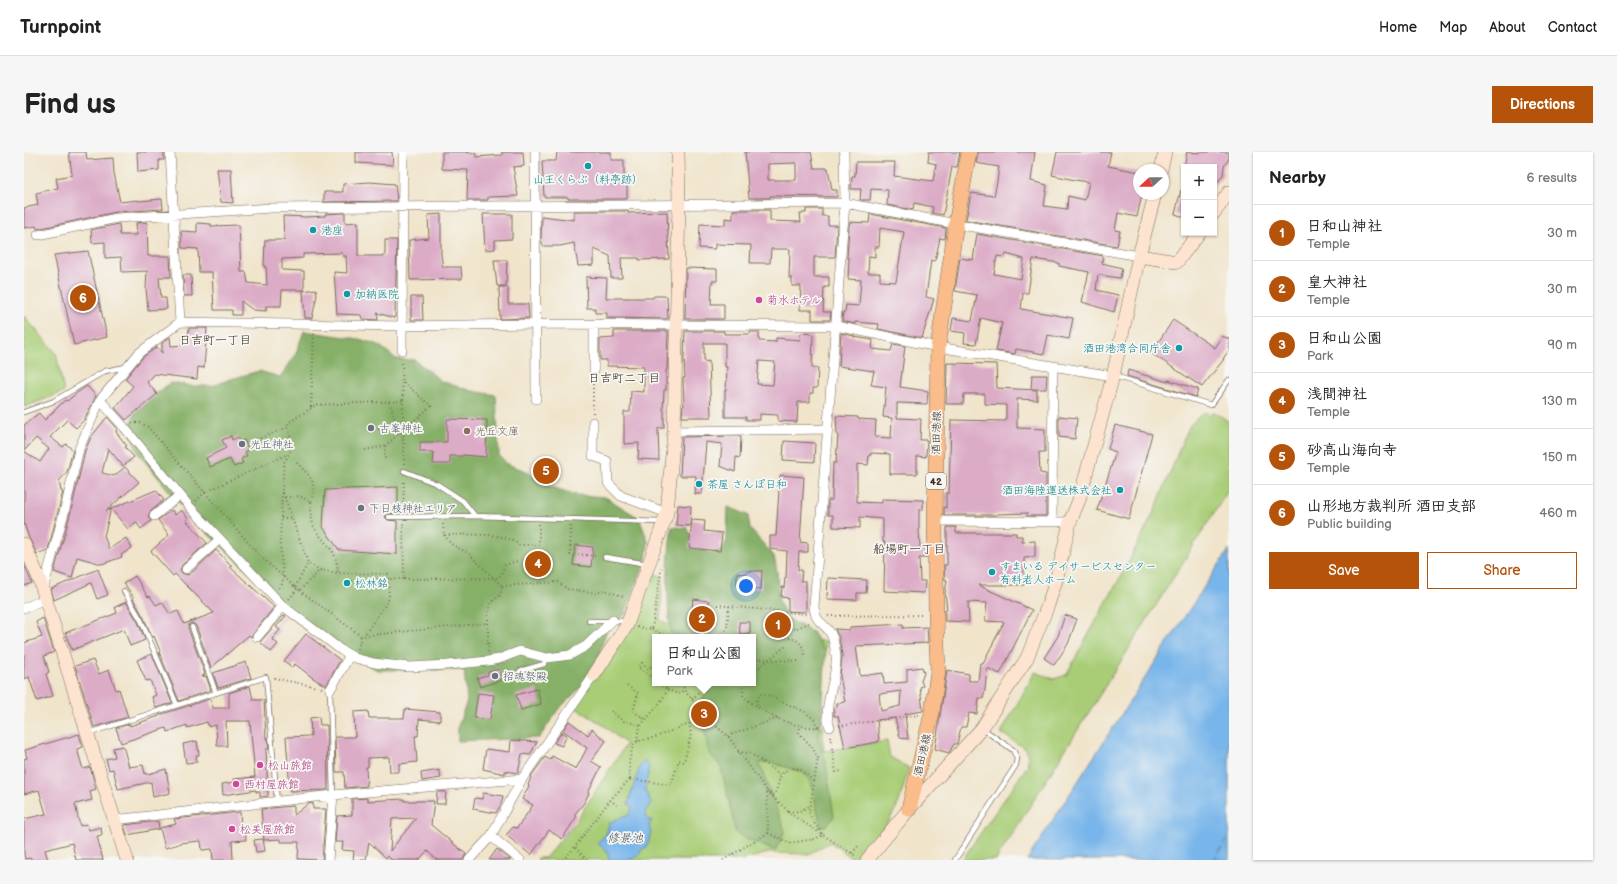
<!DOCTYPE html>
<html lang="en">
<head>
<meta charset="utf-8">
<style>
	:root { --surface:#fff; --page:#f6f6f6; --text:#222; --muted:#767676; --line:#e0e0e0; --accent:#b45309 }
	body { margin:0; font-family:"Balsamiq Sans","Klee One",sans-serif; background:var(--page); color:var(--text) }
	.controls { position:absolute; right:12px; top:12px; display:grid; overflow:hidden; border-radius:0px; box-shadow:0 1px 3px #0004 }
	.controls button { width:36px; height:36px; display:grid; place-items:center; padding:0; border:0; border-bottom:1px solid var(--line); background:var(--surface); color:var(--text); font:20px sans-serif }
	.compass { position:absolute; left:1109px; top:12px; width:36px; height:36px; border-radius:50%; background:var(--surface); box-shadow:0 1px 3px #0004; rotate:248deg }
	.you { position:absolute; left:722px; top:434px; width:14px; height:14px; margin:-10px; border:3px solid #fff; border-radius:50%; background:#1a73e8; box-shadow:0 0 0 6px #1a73e833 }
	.badge { display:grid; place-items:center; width:26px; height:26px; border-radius:50%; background:var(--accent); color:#fff; font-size:13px; font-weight:700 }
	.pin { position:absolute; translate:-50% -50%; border:2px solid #fff; box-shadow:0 1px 4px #0006 }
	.popup { position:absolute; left:628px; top:482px; width:104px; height:52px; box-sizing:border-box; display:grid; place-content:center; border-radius:0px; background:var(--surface); filter:drop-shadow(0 1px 3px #0005); font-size:13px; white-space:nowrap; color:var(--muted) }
	.popup b { font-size:15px; color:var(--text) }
	.popup::after { content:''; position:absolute; left:50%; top:100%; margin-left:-8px; border:8px solid transparent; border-top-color:var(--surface) }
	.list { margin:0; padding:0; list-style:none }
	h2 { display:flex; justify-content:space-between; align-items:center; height:52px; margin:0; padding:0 16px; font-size:17px }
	h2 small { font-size:13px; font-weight:400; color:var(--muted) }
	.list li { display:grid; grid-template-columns:26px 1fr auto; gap:12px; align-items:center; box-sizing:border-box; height:56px; padding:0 16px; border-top:1px solid var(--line) }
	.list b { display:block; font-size:15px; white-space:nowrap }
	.list p { margin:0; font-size:13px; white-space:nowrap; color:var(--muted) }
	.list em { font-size:13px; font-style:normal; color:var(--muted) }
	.actions { display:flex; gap:8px; padding:12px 16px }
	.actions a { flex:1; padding:9px 0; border:1px solid var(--accent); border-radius:0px; text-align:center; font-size:14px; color:var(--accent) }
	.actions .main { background:var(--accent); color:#fff }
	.map { position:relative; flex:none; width:1205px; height:708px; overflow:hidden; border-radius:0px }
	header { display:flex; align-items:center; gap:24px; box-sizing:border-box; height:56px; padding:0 20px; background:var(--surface); border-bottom:1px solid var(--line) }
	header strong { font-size:19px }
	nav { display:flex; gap:22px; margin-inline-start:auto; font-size:14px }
	.intro { display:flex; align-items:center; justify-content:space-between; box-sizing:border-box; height:96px; padding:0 24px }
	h1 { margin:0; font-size:28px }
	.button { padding:10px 18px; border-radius:0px; background:var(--accent); color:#fff; font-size:14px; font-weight:700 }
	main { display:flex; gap:24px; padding:0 24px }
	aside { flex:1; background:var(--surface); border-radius:0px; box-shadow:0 1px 3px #0004 }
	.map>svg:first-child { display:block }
</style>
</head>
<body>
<header>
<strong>Turnpoint</strong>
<nav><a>Home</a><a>Map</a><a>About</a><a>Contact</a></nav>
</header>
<div class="intro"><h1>Find us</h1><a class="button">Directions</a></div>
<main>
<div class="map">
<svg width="1205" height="708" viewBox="0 0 1205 708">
	<rect width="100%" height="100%" fill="#f6f6f2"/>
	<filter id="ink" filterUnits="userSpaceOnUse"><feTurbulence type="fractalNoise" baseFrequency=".025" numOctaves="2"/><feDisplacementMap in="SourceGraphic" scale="8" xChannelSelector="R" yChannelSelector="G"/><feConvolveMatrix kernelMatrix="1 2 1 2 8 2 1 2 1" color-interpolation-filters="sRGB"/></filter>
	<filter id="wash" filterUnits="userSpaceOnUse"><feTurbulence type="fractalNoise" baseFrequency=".012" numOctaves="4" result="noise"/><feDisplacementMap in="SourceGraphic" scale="16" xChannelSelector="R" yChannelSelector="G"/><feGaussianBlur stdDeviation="0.9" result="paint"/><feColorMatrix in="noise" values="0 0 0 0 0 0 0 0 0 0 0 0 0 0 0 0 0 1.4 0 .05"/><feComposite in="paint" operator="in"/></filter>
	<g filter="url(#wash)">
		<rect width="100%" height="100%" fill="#f0e4cb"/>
		<path fill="#a8cd76" stroke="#727c4a" d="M0,164L32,201L40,240L0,255Z
			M1180,260L1186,263L1187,261L1191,260L1205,270V337L972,708H938L1004,613L1003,598L977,581L1011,520L1030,527L1042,523L1103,413L1131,358L1160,286L1166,273Z
			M628,421L639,425L636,468L671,485H631V531H729L758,486L802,489L798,571L800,599L863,589L866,605L885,616L875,650L864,671L834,708H831L806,690L785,702L745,701L717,708H513L514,706H521L551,671L602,592L579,573L549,554Z"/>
		<path fill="#86b067" stroke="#606d42" d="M280,179L335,187L355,193L372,207L391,208L417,229L448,239L472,243L475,303L483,312L505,320L518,332L553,343L581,345L615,366L624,389L622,408L601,462L582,480L573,509L558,534L533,559L515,586L434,589V574L443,549L440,518H353L278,475L246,439L185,383L154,350L115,302L105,278L112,258L146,231L167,234H188L207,227L235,219L256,225L271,204Z
			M704,355L724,363L726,377L750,404L753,420L755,449L763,466L788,480L802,501L795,584L802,613L810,664L803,673L797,675L787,630L778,620L745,610L735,611L761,679L751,699L712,682L697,615L685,601L675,553L688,531H729V485H654L647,481C642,450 643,406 648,375L663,376L671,394L686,401L698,399L703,388Z"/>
		<path fill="#78b5ea" stroke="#5a7084" d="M1205,398V708H1003L1176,441Z
			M623,610L625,616L621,638L627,651L621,660L624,668H628L625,674L627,681L623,695L617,698L614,704L605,708H586L582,698L573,691L582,682L586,670L600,664H604L608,656L604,651L617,611Z"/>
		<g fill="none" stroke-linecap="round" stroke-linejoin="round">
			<path stroke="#4d545b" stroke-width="1" stroke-dasharray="5 4" stroke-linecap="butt" d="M1190,708L1205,683"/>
		</g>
		<g id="blocks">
			<path fill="#dcacc7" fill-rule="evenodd" d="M45,0H62L63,8L89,6L90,21L96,50L114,48V49L138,47L139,57L92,60L13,77L12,74L0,76V56L14,53L12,41L34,36L32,26L48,23Z
				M113,0H140V8H135V18L114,20Z
				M332,0H368L369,13L332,11Z
				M418,0H442L452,2V5L478,3V0H499L500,14L489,15L494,44L464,45V48H443L444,18L418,17Z
				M533,0H587V8H600V30H603V47H544V45H520L518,9H532Z
				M721,0H787L790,16H804L808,38H813V45L746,44V46H725ZM772,11V28H744V12Z
				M905,0H936L933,15H928L919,63L908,61L909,55L890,51L889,58L863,53L864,38L847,37L846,48H836L837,37H827L828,24H831L832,10H871L870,24L909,29L912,12L904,10Z
				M954,0H1011L1007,29L1023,33L1020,54L1043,57L1044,44L1061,48L1065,30L1051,28L1028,23L1033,0H1087L1084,14L1115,20V42H1118L1113,65L1094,61L1091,78L1096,79L1093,94L942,68L947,41L970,44L973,30L975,15L952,11Z
				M1163,0L1176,1V0H1205V7L1200,14L1199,23L1190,35V15H1160Z
				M193,17H207L209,51L197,50Z
				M345,30L371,32L373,49L300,50V40H319V32Z
				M1157,38H1160V65L1151,62Z
				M782,57H798V64H804V73H813L811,105H790V125H805V135H800L799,160H807L806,168H788V158H776L777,134H768V126H765L766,97H747L746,111H726L727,93L691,92V97L675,96L676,72L701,73V66L709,67V58H746V69L777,70L776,61H782Z
				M550,59H604V61L643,60L645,107L615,108V106H597L598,126H587L586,104L570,97V113L554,114L550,91L536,94H519L517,86L518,64L550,68Z
				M321,61V71L334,70V104H361V88H373L371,166L353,161L354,168L338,167L337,163L313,162L310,120L323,121L322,104H319L318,101L279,102V106L258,107V118L280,119V138H258L257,154H242V159L229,158L217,149V163H208V158H190L188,120H175L174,97L158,96L157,79L173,80V71L187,72V74L215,73L217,120H222L224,131L243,133L242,115H240L241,88H260L259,64L282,65L301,64V62Z
				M417,62V103L419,115H437L438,127L386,128L385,88L405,86L404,63Z
				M459,62H488V87L471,88V97L461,98Z
				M846,62L922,76L921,87L916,86L911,109L907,108L902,145L910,147L898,186L854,177L855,172L831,170V172L818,169L819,160H821L822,153L835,154L837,128L824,127L825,106H823L825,74L826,70L845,71ZM856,76L880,80L872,130L856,129V121H844L845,104L851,105V95H855Z
				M123,70L124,104H146L147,125H135L137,146H142L143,157L124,158L122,137L123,119L98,120L97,105L81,106V90L68,91L67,78L95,72L96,83H113L112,71Z
				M953,82L1079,104L1078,111L1098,116L1096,126L1074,123L1072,138L1094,143L1090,160L1058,150L1065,120L1035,114V111L1009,107L1004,141H999L997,157L1049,166L1045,187L1024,183L1020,202L992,197L991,202L972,199L978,171L957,166L952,192L940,191L941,181L927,179L929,166L948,169L953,143L931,139L936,106L949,108ZM982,102L1000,107L997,127L970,122L973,104L981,105Z
				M64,99L83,185L50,193L30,103Z
				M470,108H483L482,134H473Z
				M662,116L693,117V129H688L687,152H700V167H661Z
				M159,123H167L168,144H160Z
				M562,125L583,126L582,146H629L630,144H643L644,167L583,166V161H571V156H563Z
				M475,135H484V152H504L505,166L476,167Z
				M292,137L293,143L288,166H281L279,139Z
				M387,145H398L399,168H387Z
				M1149,168L1191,196L1199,184L1205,187V198L1199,207H1200L1178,235L1127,201Z
				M165,176H183L180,216L174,215L173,227L131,222L123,230L133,242L102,268L91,256L109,234L101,227L119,205L133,195L138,201V191L146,185L147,194L160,193L159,185L164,186Z
				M590,179H644L643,218H642V238H640L639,258H640V276H634L635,308L614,307L615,291L600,292V260H606L607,239L620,240V215L583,214V208H576V187L590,186Z
				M661,179H700V182H726V180H735V189L752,190V186L776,188L777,181L789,182L788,216H794L793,236H789V241H786V250H774L773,270L754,269V263L736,262V268H722V265H701V238H702L703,215H701V191H680V210L685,209L687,265H658L659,254H660L659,226H661L660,207ZM735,209L751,210L749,233L733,232Z
				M817,181L830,184V185L849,188L848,197L867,199L869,192L881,194L876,235L904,239L903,252L873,251V266L897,267L896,288H903L902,305L893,304V322H866V302L847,301V303H845L844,313L833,312V350L858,351V347L899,348V358H895V378L896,395H902V406H895L896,429H901L900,441L860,439L861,390H859V367L836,365V376L809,375V363H804V348H808L809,311H812L814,282H813L812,264L834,265V267L852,268L851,285L867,286L868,266L859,265L862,235L847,233L850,219L815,214Z
				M923,211L972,212L973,236L1013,238V248L993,247V276L1021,277V300H1015L1016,321L1022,322V364H1003V361L973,362V363H920V355L922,356V341H925L927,268L982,269V253L961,252V242H940L939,252H922Z
				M1104,218L1144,230V228L1174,237L1172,245L1103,224Z
				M1008,223H1023L1022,237H1007Z
				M63,234L72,244L60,268L52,276L43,268L26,285L39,295L42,292L49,298L43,320L35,329L37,339L39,340L24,398L13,402L5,386L0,371V299L16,310L25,297L12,286L0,299V273L15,261L21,268L41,248L43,249L54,240Z
				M1035,264L1053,266L1051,287L1035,285Z
				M83,265L93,276L92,280L103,294L101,295L110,305L99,314L84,296L78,321L90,324L101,315L115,330L82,359L132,338L140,348L126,360L124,365L127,369L117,377L112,370L104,377L87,357L80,384L85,397L102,386L108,396L97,403L98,405L78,412L53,405L48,426L30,420L47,359L61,299L67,285Z
				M423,267L463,268L462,305L439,303V304H426V312H409L410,300H396V290H423Z
				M1091,273L1128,282L1105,367L1073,358L1092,300L1084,297Z
				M207,284L208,288L214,285L216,289L220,288L225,298L221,300L223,304L217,307L219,311L210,315L206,307L186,315L182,306L202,296L198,288Z
				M717,284L716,306L712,305L711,320L696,314L698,292L682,290L678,342H671L672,324H656L658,285Z
				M760,289L791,291L790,310L759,308Z
				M756,323L780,325L776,390L784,391V400H775L774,418H778L777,429H782V460L764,459V446L757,445L758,435L760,436L761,426H762L763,399L746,397V384H752Z
				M374,335V361L363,362L361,365L364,368L373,369V402L315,398L299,375L301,338Z
				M654,353L667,354L666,374L652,373Z
				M148,358L151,363L157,358L164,366L162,368L183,391L158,413L156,418L158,421L163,423L166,422L192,398L208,414L206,415L250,455L227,485L225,483L187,516L172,474L169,471L165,472L164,476L181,522L177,525L182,524L187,538L155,549L135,500L136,499L130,484L128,485L120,466L109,447L110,446L100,431L111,424L124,445L126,444L132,453L138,450L146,462L154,459L160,472L190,461L151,422L149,424L127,399L145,383L134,368Z
				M668,368L681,369L680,379L698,381L696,399L665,396Z
				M923,375H932V381H992V384H998V390L1011,389V405L1000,406V433H954L1008,458L976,522L963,516L961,538L959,547L955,546L953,562L945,561L942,575H937L933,592H930L925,601L911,597L923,518L945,522V529H954L956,511H959L980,470L961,469L963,451L944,450L945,470L921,469V458H923L921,440L923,428H921L920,413H923Z
				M551,393L569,395L567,415L549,413Z
				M0,412L8,431L0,434Z
				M74,417L84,443L73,447L67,431L30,448L27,437Z
				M724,419H738L737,437H723V433H713V422L723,421Z
				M804,426L843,428L842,441H833V448L803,447Z
				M669,447L685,449L683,469L667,467Z
				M102,450L114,470L121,488L106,494L100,477L48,498L41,481L93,461L91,455Z
				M260,463L262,464L252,475L256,478L248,487L254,492L247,500L236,490Z
				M1041,463L1053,467L1044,492L1030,513L1020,506L1034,484Z
				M19,466L30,500L20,504L25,520L22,522L29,544L13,549L5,525L0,527V491L18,485L12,470Z
				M715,470H726V481L716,482Z
				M879,472V476L903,475L904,491L832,494L836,524L859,521L860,532L883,530V517L898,515L900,521L897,529L899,534L896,535L899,559L881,562L884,587L876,586L871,566L853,568L855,588L854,590L821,596L814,564H810V556L813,555V551L821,550L816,524L818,503L815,485L811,477L826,478V475ZM877,539L876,554L857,559L855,542Z
				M282,482L316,508L302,534L289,526L271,512L268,515L260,509Z
				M128,502L148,551L132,556L128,545L132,543L126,528L122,529L113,508Z
				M69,508L75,522L85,518L92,538L95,537L104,565L70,575L51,514Z
				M222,510L227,526L194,536L189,521Z
				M475,517L478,528L456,535L453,526L464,523V520Z
				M226,534L229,548H240L242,586H244L245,597H242L244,644L236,645V640H232V638L199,643L198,632L211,630L210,627L231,625L226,569H202L203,594H193L192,573L185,575L183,570L163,576V573L143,580L142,576L97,591L92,576L106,572V574L135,564V563L186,547L189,556H205V541Z
				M513,537L517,552L497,558L492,543Z
				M454,541L470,543L466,568L450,566Z
				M381,557L416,560V569L395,567L394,584H391L393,610L375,612V620H366L365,605L344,606V615H342L343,634L321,636L320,620H312L311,585H331L330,560L344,559L345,566H380Z
				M295,565L296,573H303L304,638L266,639L262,585L287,584L286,566Z
				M545,569L564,583L568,577L582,589L567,609L577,615L564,640L565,641L560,651L550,663L553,664L538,687L525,678L507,703L482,683L489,675L493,676L509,653L498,647L505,634L504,633L508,623L521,605L526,608L528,604L552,617L563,596L539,578Z
				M538,580L543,583L538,594L530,591Z
				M55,582L59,595L53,597L59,617L66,615L72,637L66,639L68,648L51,652L56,674L63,672L65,678L77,675L78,683L73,684L79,708H52L48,691L21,698L24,708H7L6,706L1,707L0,702V667L22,662L15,638L0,642V607L3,606L1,598Z
				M487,588L513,590L506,603L498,602L494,621L481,619V622L459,617L462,597L486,600Z
				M173,589L175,603L172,604L173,610L162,611L159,592Z
				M99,594L105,615L119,613L121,622H124L142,617L146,641L129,645L127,630L94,637L89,617L85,618L82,607L91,605L89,596Z
				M415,618L417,626L398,629L397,621Z
				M413,640H422L421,652H412Z
				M459,641L479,644L477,652L472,661L449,657L451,646L458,647Z
				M343,646V649L380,647V649H410L407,673L442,702L439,708H413L403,699L395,708H368L363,704L362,706L345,690L342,708H329L330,699L318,698L319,690H311L313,664L328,663V647ZM392,666L366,699L368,667Z
				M289,651V657H302L298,708L274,707L275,690H257V687L240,688L237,657L270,654V663L284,652Z
				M216,660L217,674H221L222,688L208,689L209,708H189L188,697L178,698L177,689L155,691V692L141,696L136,676L152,672L150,667Z
				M134,669L135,677L103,683L100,673Z
				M239,687L241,699L232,700L230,688Z
				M473,697L487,708H465Z"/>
		</g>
	</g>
	<g filter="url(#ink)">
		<use href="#blocks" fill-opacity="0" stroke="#7a6b5b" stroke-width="1"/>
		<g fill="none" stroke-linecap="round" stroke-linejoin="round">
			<defs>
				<path id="lane" d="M1090,224L1187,253L1205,228
					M0,260L30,249L81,219L102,215
					M380,319L413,332L439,349L451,364
					M365,365L451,364L638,370
					M581,405L624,412
					M100,439L117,468L153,553
					M565,469H603
					M168,475L192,541
					M496,519L520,512L523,506
					M306,538L309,643
					M65,581L242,525L253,650
					M931,708L992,613L993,606L989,598L959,577"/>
				<path id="street" d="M146,0L156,170
					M511,0L512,247
					M14,83L93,66L247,56L821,51L932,72L1115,104
					M378,198L379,0
					M570,219V173
					M76,248L100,275L166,355L259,454L317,498L331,506L350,511L385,515L424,513L464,509L475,507L496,499L523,506L546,503L562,494L589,468
					M569,270V304L583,309L584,331L597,344L643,361
					M650,279L804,277
					M130,364L156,343
					M911,369L1046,370
					M1028,370L1029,214
					M162,417L196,387
					M0,456L21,447V430L41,357L55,297L76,248L115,201L156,170L378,174L512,172L812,174L914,195L1089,224
					M233,485L259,454
					M306,538L326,503
					M806,575C797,556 814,526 812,504C811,498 810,487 807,482C800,469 792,474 790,454L821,51L820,0
					M90,668L309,643L498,627
					M467,684L496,708
					M304,708L309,643
					M445,708L467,684L498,627L570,523"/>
				<path id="secondary" d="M1137,18L1141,0
					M1190,61L1205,40
					M1115,104L1153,110L1175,81
					M0,392L15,426L103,708
					M570,523L603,473L643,361L650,279L655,52L654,0
					M843,708L885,657L958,576L1003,506L1024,453L1033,425L1046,370L1055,348L1089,224L1115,104L1131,42"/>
				<path id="primary" d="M885,657L908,561L914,519L912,463L911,369L914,195L932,72L945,0"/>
			</defs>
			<use href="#lane" stroke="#7a6b5b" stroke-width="6"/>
			<use href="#street" stroke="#7a6b5b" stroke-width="10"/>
			<use href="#secondary" stroke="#7a6b5b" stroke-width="14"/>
			<use href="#primary" stroke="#7a6b5b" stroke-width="16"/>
			<path stroke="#7a6b5b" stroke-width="2" stroke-dasharray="1 3" stroke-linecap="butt" d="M378,207L380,313
				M378,249L292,253L264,271L268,296L260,311L258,338L284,411L296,418L314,421L364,422V427H380L379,371
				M365,250L379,290
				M287,255L290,182
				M569,261V227
				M108,271H116L123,274L235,403L271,435L337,484L464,471
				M354,277H374
				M229,289L265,275
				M361,294L407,254L378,229
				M341,298L361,294V307
				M261,345L275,344L287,350C294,328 286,325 272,310
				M172,349L181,340L264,302
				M287,350C287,360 287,372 293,380C306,398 312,396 314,421
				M379,359L380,327
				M257,366H268
				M419,372L420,383C440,383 481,379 495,393H515V372
				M547,374L546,402L574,404
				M420,383L427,392L444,401L478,434
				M380,427L472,426L477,423L481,413L493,409
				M328,429L364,427L365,443L364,449L341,482
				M478,434L534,430L543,437L573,441L580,438L601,445
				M271,435L284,411
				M255,436L258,432L259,425L256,393L258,339
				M276,438L296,418
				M265,447L274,436
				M693,453L782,462
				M804,464L900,463
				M613,475L628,477L638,413
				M628,477L643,485
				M754,481L762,480L785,471
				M754,481C766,490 777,482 781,504
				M697,485L703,476L705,454
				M334,497L337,484
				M464,500V463L467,451L476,443L478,434
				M729,507L775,509
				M631,514H628L624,517L618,511L614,515L631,528
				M729,520L762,494
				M250,526L298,536
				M635,531L644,538
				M659,531L660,538L687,570L704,584L743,639L744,681L699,708
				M719,531V544C740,562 768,577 796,575
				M603,534L614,541L609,559L621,567
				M668,547L684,531
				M735,556L732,550L736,542H741L781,560L791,568L793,576
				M587,559L599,569L617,573
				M815,574L895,563
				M704,584L754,566
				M806,584L812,620L817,619
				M614,589C611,575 624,566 631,557C636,551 640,544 644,538L654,542L660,538
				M714,600L726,601L757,623C770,609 779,619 790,630
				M606,627L647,633L655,608L660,610L667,582L665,572
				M743,639L768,663L832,704
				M745,641L749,643L751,642L757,623
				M586,648L593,653
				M764,659C773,661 779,658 786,653
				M744,681L766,691L791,687L799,683L788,668L785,660L794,606L788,595L775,581L776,575
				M828,701L835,693
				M539,708L551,695
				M563,708L551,695L586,648L606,627L605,610L609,593L614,589L629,586L665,572L674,555"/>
			<use href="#lane" stroke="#fff" stroke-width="4.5"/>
			<use href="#street" stroke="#fff" stroke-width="9"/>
			<use href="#secondary" stroke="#fde4d0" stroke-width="13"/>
			<use href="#primary" stroke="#f9bc8a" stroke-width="15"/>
		</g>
	</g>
	<g fill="#0f9aa8" stroke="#f6f6f2" stroke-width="1.5">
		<circle cx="564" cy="14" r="4"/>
		<circle cx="289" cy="78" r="4"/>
		<circle cx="323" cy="142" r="4"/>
		<circle cx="1155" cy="196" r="4"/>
		<circle cx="675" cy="332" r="4"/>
		<circle cx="1096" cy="338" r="4"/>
		<circle cx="968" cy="420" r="4"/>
		<circle cx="323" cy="431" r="4"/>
	</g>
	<g fill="#d1479c" stroke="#f6f6f2" stroke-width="1.5">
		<circle cx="735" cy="148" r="4"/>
		<circle cx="236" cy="613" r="4"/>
		<circle cx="212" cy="632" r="4"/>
		<circle cx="208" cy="677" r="4"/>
	</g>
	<g fill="#6b7280" stroke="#f6f6f2" stroke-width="1.5">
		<circle cx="347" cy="276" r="4"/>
		<circle cx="218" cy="292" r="4"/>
		<circle cx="337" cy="356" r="4"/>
		<circle cx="471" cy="524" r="4"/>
	</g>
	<circle fill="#8d6e63" stroke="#f6f6f2" stroke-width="1.5" cx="443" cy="279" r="4"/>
	<g text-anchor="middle" stroke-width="3.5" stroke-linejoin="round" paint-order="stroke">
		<rect fill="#f6f6f2" stroke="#73675e" stroke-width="1" x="902" y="321" width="20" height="16" rx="3"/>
		<g font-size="10" font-weight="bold" fill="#3b2a1e">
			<text x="912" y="333">42</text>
		</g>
		<g font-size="11" fill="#0d838f" stroke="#f6f6f2" text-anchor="start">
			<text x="564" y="31" text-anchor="middle">山王くらぶ（料亭跡）</text>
			<text x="297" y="82">港座</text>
			<text x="331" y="146">加納医院</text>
			<text x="1147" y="200" text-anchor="end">酒田港湾合同庁舎</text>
			<text x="683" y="336">茶屋 さんぽ日和</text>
			<text x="1088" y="342" text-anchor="end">酒田海陸運送株式会社</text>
			<text x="976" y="418">すまいる デイサービスセンター<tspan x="976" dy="13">有料老人ホーム</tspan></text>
			<text x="331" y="435">松林銘</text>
		</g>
		<g font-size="11" fill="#b23c85" stroke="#f6f6f2" text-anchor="start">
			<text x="743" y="152">菊水ホテル</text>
			<text x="244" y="617">松山旅館</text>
			<text x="220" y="636">西村屋旅館</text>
			<text x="216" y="681">松美屋旅館</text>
		</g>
		<g font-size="11" fill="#5b616d" stroke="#f6f6f2" text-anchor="start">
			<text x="355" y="280">古峯神社</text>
			<text x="226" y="296">光丘神社</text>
			<text x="345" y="360">下日枝神社エリア</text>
			<text x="479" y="528">招魂祭殿</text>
		</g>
		<g font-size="11" fill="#785e54" stroke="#f6f6f2" text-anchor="start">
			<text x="451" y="283">光丘文庫</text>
		</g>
		<g font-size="11" fill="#3b2a1e" stroke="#f6f6f2">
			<text transform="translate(912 281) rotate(-89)" y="4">酒田港線</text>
			<text transform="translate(898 603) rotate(-77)" y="4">酒田港線</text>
		</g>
		<g font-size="12" fill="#3b2a1e" stroke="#f6f6f2">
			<text x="191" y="192">日吉町一丁目</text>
			<text x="600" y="230">日吉町二丁目</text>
			<text x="885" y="401">船場町一丁目</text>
		</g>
		<g font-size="12" font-style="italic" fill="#4d545b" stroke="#f6f6f2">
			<text x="601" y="690">修景池</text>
		</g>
	</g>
</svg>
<div class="controls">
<button>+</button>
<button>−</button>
</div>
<svg class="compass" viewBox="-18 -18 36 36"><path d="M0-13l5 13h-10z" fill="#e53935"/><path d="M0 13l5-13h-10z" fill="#767676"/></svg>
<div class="you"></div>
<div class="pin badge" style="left:754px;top:473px">1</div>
<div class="pin badge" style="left:678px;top:467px">2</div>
<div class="pin badge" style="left:680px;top:562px">3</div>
<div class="popup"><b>日和山公園</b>Park</div>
<div class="pin badge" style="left:514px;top:412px">4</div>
<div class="pin badge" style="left:522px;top:319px">5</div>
<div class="pin badge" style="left:59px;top:146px">6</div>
</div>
<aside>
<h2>Nearby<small>6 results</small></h2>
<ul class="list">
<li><span class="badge">1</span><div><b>日和山神社</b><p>Temple</p></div><em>30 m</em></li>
<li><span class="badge">2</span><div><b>皇大神社</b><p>Temple</p></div><em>30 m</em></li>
<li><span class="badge">3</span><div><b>日和山公園</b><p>Park</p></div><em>90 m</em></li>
<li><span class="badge">4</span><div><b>浅間神社</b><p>Temple</p></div><em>130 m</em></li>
<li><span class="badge">5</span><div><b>砂高山海向寺</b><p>Temple</p></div><em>150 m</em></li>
<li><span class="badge">6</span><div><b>山形地方裁判所 酒田支部</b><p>Public building</p></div><em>460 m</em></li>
</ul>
<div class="actions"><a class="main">Save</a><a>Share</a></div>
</aside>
</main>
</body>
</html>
